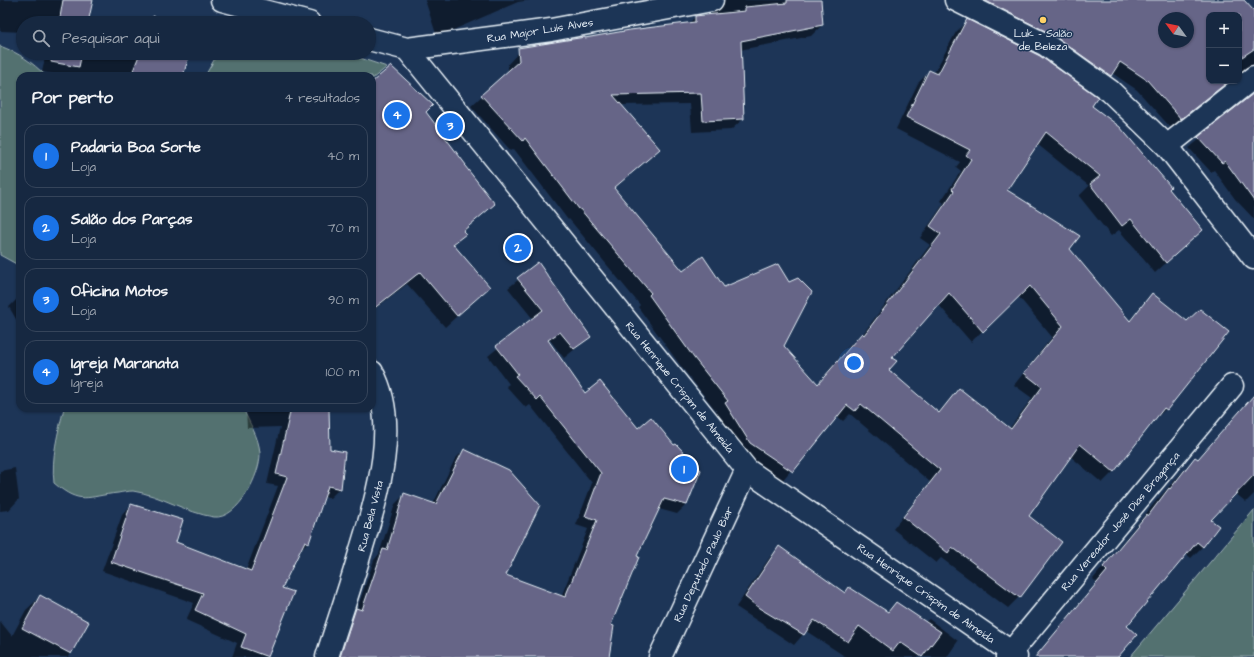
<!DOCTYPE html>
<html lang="pt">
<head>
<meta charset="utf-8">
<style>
	:root { --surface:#162841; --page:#23344c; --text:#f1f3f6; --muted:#9ea6b1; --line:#35445a; --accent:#1a73e8 }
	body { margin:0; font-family:"Architects Daughter",sans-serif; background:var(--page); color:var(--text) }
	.controls { position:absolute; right:12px; top:12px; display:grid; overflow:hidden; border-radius:8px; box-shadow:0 1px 3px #0004 }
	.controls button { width:36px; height:36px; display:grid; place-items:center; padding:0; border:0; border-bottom:1px solid var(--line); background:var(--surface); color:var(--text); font:20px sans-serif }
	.compass { position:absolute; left:1158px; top:12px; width:36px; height:36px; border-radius:50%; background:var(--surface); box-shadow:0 1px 3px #0004; rotate:303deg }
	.you { position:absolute; left:854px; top:363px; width:14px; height:14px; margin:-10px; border:3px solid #fff; border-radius:50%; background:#1a73e8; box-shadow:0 0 0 6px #1a73e833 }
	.badge { display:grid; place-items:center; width:26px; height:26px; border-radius:50%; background:var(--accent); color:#fff; font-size:13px; font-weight:700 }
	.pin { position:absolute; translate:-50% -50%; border:2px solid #fff; box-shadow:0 1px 4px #0006 }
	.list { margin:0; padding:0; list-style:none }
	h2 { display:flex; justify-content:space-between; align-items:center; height:52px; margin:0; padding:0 16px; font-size:17px }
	h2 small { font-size:13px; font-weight:400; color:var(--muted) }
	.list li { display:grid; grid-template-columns:26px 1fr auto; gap:12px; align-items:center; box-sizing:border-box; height:64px; margin:0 8px 8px; padding:0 8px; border:1px solid var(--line); border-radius:12px }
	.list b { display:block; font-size:15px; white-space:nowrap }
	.list p { margin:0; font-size:13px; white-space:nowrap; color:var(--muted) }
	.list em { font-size:13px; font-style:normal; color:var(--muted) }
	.icon { flex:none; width:22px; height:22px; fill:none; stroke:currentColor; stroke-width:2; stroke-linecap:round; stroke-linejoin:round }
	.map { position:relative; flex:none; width:1254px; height:657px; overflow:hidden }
	.search { position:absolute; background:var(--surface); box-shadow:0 1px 3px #0004; left:16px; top:16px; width:360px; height:44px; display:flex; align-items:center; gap:10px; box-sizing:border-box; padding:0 14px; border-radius:22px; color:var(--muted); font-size:15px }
	.panel { position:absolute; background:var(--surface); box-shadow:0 1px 3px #0004; left:16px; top:72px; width:360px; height:340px; border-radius:12px }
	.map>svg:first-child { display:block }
</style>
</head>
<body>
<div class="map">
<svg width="1254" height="657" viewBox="0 0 1254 657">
	<rect width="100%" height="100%" fill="#1d3557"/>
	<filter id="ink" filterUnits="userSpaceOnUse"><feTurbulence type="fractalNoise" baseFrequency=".025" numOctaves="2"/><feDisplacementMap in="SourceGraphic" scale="8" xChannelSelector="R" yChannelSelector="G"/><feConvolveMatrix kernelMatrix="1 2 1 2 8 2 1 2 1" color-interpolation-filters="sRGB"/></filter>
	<g filter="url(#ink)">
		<path fill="#537170" stroke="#9eb1b4" d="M0,46C19,53 32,62 46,76H20V266L0,255Z
			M218,53H345L387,67L372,79V76H205Z
			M64,408H243C249,423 259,437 260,453C261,473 238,520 214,517C186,513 161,495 133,491C129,491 123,492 118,493C87,496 81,506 54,483C51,457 58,433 64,408Z
			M1254,510V657H1130Z"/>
		<path fill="#0007" fill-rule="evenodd" d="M0,0H80L87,23H23V32L0,31Z
			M425,0H530L518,2L437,37Z
			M706,0H820L822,25L811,36L740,50L743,119L731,130L692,132L690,104L621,105L659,149L613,189L683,272L724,288L783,346L817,385L850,345L862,335L930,245L920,238L944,203L941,201L961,171L956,167L960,162L896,129L918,83L930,71L934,73L956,32L967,21L1091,106L1202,230L1155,273L1119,230L1111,236L1079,196L1089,186L1037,144L1005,190L1069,249L1129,321L1152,295L1187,322L1227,332L1166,409L1154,420L1113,472L1102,483L1070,456L1027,516L1061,542L1019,597L1008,608L941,558L936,563L893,529L930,482L850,414L843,421L837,416L781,482L739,454L715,415L717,412L683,369L638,307L640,305L569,219L568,220L514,149L511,151L471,106L508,72V64L519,52L689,23L695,17L713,13V9ZM1018,296L1052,337L1014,385L1032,398L1009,429L959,389L938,413L888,370L891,358L938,304L971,342Z
			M971,0H1243L1254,13V80L1239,75V15H1209V81H1230L1171,128L1137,90L1112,73L1100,85ZM1164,18H1188V42H1164Z
			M153,17L174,23H147Z
			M46,53H189L181,76H66L42,72Z
			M372,83L425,112L463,166L494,203L463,232L465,234L453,245L489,287L445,327L407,284L372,311Z
			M1254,94V219L1235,199L1214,170L1211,172L1189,148Z
			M538,264L590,337L564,358L550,340L548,342L585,395L638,430L674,447L700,470L686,505L677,514L659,509L636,557L610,625L615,627L603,657H334L347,618L357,609L374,560L379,554L395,504L404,495L433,504L455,459L464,450L505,575L561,597L588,529L576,525L592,483L530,405L526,408L506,386L509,384L488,356L533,319L508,288Z
			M20,296V326L9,307Z
			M1254,395V494L1246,502L1235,493L1209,520L1203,546L1191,558L1186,554L1126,626L1117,657H1035L1097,583L1093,579L1157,500L1184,470L1195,458L1198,460Z
			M246,408H328L329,450L340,488L330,498L323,497L308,542L298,552L280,589L268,657H232L237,643L186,620L194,603L102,571L122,515L131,505L175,543L246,570L278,486L267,484L280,427L247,428Z
			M15,468L19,499L9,510L0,511V471Z
			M780,547L844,593L849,589L887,612L896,603L925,622L929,619L958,641L947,657H846L806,631L794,645L736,607L770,557Z
			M40,597L87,622L68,657H0V621L12,636L26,610Z"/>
		<path fill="#666587" stroke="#e8f1f8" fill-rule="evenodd" d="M63,0H93L88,23H59Z
			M787,0H821L823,25L741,41L744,119L703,121L701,93L613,95L660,149L614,188L683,271L703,256L724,287L778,264L789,282L798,278L812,292L784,346L818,384L862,333L864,335L941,234L930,226L954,191L952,189L971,159L966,155L970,150L906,117L929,70L938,74L967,19L1040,56L1098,97L1092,106L1120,127L1171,187L1169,189L1203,230L1166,263L1131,219L1122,226L1090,184L1100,176L1046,132L1007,190L1080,236L1070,249L1130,321L1152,293L1187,321L1200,309L1229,332L1167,410L1164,408L1114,472L1080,444L1029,516L1062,542L1020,598L952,547L948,553L903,517L940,470L861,404L855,411L847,405L793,472L750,443L725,403L728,401L694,358L649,295L651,293L580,209H579L525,138L523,141L481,95L519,61L518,48L585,37V38L630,30L695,22V16L745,11V7L787,3ZM1030,286L1063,326L1024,373L1042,387L1011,429L959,388L939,413L889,370L897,361L892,358L949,293L983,332Z
			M984,0H1244L1254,11V49L1239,59V15H1209V81H1229L1181,119L1147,80L1120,62L1111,76L1053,35ZM1164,18H1188V42H1164Z
			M153,16L177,23H151Z
			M53,53H82L79,67L51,62Z
			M140,53H190L183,76H131Z
			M391,66L433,105L426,112L466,165L465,166L495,204L463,231L466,234L453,244L490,287L457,316L420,272L372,310V82Z
			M1254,93V201L1225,161L1222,163L1198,137Z
			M538,262L591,337L574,349L560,332L548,340L585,393L600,381L638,428L651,417L674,445L676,444L701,470L687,505L664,499L637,556L639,557L611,625L614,626L609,657H340L356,608L362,610L383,549L387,550L404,493L436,504L464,449L509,470L540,505L506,575L565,597L597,520L585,516L601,473L540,397L537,400L515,376L518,374L496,346L543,310L517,278Z
			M1254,395V475L1211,520L1219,526L1203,547L1197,542L1127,626L1137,635L1118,657H1035L1107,571L1103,567L1147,514L1148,516L1169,488L1170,489L1195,457L1198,459Z
			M291,408H329L330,449L345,452L341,489L328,486L309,543L305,541L282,588L294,592L268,657L241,647L246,634L195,610L203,593L111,562L131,504L183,520L176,542L251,571L287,477L276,474Z
			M779,546L845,593L849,587L888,612L896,602L941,632L922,657L900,642L893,651L859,626L848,642L814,620L804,635L759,608L745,597Z
			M40,595L89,622L71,654L22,628Z"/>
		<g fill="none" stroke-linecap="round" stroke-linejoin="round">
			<defs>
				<path id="minor" d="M222,0L309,23
					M956,0L1046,45L1110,91L1167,146L1254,258
					M369,39L407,49L551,30L712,0
					M407,49L747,470L1011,652L1016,657
					M1167,146L1254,77
					M327,657C338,622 350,588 360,553C376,500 401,424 372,372
					M660,657L747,470
					M1007,657L1232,386"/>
			</defs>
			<use href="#minor" stroke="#e8f1f8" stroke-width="25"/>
			<use href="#minor" stroke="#1d3557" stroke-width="22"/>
		</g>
	</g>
	<circle fill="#ffd166" stroke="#1d3557" stroke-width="1.5" cx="1043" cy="20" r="4"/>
	<g text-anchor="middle" stroke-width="3" stroke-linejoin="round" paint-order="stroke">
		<g font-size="11" fill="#e8f1f8" stroke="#1d3557">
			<text transform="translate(540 30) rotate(-9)" y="4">Rua Major Luís Alves</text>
			<text transform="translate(680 387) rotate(51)" y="4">Rua Henrique Crispim de Almeida</text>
			<text transform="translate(370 516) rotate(-75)" y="4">Rua Bela Vista</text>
			<text transform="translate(1120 521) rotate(-50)" y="4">Rua Vereador José Dias Bragança</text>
			<text transform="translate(703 564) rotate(-65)" y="4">Rua Deputado Paulo Biar</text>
			<text transform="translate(926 593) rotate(35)" y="4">Rua Henrique Crispim de Almeida</text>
		</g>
		<g font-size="11" fill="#e8f1f8" stroke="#1d3557">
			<text x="1043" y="37">Luk - Salão<tspan x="1043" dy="13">de Beleza</tspan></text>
		</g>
	</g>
</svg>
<div class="controls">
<button>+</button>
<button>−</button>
</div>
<svg class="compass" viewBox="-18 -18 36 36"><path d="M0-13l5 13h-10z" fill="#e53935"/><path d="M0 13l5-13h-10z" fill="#9ea6b1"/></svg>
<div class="you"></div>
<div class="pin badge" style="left:684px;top:469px">1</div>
<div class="pin badge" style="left:518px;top:248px">2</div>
<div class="pin badge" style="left:450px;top:126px">3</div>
<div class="pin badge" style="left:397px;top:115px">4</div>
<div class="search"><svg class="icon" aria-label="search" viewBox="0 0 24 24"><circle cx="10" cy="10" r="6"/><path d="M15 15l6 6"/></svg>Pesquisar aqui</div>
<section class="panel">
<h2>Por perto<small>4 resultados</small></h2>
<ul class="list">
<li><span class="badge">1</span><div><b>Padaria Boa Sorte</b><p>Loja</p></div><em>40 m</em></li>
<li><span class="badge">2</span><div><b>Salão dos Parças</b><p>Loja</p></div><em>70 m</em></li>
<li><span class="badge">3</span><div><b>Oficina Motos</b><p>Loja</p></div><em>90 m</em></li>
<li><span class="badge">4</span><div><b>Igreja Maranata</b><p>Igreja</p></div><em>100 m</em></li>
</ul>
</section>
</div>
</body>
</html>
